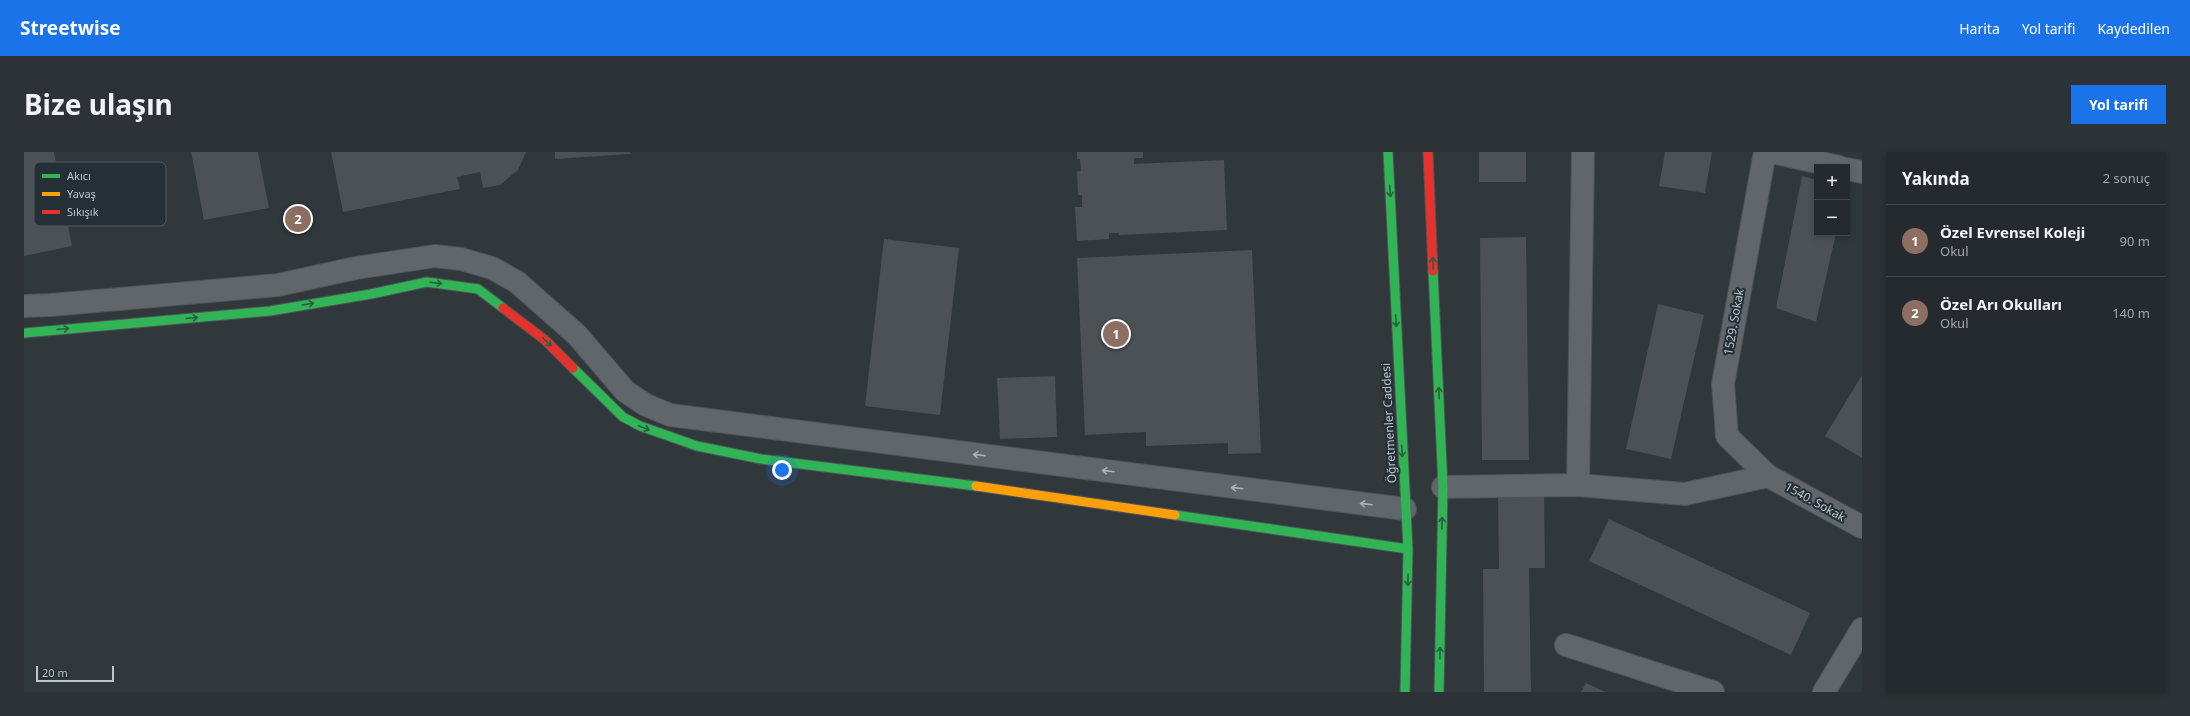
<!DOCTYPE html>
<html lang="tr">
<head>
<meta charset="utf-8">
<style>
	:root { --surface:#242a2d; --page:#2c3235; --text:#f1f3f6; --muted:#a3a7aa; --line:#414649; --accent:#1a73e8 }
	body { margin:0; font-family:"Noto Sans",sans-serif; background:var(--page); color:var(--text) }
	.controls { position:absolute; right:12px; top:12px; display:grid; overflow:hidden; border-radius:0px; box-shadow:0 2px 6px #0003 }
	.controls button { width:36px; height:36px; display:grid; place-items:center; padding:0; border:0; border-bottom:1px solid var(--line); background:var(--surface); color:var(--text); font:20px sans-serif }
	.scale { position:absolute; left:12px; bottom:10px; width:78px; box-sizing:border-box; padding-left:4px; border:2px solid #bcc6cb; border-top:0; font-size:11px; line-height:14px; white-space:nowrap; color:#bcc6cb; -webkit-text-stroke:3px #243036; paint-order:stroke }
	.you { position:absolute; left:758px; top:318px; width:14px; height:14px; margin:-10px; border:3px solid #fff; border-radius:50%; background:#1a73e8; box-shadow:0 0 0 6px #1a73e833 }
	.badge { display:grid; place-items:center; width:26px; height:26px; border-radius:50%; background:var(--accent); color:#fff; font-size:13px; font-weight:700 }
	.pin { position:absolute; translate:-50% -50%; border:2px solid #fff; box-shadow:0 1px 4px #0006 }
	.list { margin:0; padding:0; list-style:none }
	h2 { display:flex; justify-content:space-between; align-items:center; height:52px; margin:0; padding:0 16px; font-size:17px }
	h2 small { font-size:13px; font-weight:400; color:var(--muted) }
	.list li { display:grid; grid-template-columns:26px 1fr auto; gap:12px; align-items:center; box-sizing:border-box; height:72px; padding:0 16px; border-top:1px solid var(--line) }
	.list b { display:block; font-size:15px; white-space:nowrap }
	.list p { margin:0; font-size:13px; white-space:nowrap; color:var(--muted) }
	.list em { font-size:13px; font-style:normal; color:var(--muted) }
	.map { position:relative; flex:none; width:1838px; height:540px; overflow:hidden; border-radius:0px }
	header { display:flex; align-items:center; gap:24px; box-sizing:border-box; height:56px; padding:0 20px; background:var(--accent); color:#fff }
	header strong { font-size:19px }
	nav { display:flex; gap:22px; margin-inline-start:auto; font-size:14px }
	.intro { display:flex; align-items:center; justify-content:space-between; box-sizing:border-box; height:96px; padding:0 24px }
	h1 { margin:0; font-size:28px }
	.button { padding:10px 18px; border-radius:0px; background:var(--accent); color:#fff; font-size:14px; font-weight:700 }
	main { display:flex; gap:24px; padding:0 24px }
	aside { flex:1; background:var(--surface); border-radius:0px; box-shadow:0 2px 6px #0003 }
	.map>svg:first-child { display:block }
</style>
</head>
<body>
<header>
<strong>Streetwise</strong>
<nav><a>Harita</a><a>Yol tarifi</a><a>Kaydedilen</a></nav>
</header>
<div class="intro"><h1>Bize ulaşın</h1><a class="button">Yol tarifi</a></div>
<main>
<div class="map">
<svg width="1838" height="540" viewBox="0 0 1838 540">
	<rect width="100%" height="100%" fill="#30383c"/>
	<path fill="#4b5155" d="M0,0H30L48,94L0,104Z
		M167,0H234L245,56L180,68Z
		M307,0H502L494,18L476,33L459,36L456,20L433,25L436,37L319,60Z
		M531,0H606V2L531,7Z
		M1053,0H1119V6H1110V12L1200,8L1203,78L1095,83V81H1085V87L1053,89L1051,55H1058V43H1054L1053,19H1057L1056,7H1053Z
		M1455,0H1502V30H1455Z
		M1641,0H1688L1681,41L1635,34Z
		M1778,24L1793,28V81H1812L1792,170L1752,156Z
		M1502,85L1505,308H1458L1456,86Z
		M860,87L935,96L916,263L841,254Z
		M1228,98L1237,301L1204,302V291L1122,294V280L1061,283L1053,106Z
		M1634,152L1680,163L1647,307L1602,297Z
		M1838,223V306L1801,284Z
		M1031,224L1033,285L976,287L973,226Z
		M1520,341L1521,416H1505L1507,540H1460L1459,417H1475L1474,342Z
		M1585,367L1786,461L1767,503L1565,409Z
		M1562,531L1582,540H1557Z"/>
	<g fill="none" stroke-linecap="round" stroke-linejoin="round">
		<defs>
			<path id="street" d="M1741,0L1699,232L1703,284L1744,324L1838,375
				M1748,0L1815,15
				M1823,17L1838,20
				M0,154L27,153L254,133L332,116L411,104L437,107L468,116L493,130L553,183L601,239L622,253L646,263L1381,357
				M1554,333L1559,0
				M1419,335L1554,333L1661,342L1744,324
				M1542,493L1689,540
				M1800,540L1838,477"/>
			<path id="fast" d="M1364,0L1384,397L1381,540
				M1409,119L1419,335L1415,540
				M0,181L246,159L347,142L403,130L454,137L479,156
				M549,216L599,265L616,274L673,294L737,307L952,334
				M1151,363L1384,397"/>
			<path id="slow" d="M952,334L1151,363"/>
			<path id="jam" d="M1404,0L1409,119
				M479,156L521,188L549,216"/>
		</defs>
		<use href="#street" stroke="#4e5456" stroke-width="24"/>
		<use href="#fast" stroke="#4e5456" stroke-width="11"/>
		<use href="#slow" stroke="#4e5456" stroke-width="11"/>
		<use href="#jam" stroke="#4e5456" stroke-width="11"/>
		<use href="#street" stroke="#60666a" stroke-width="22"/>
		<use href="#fast" stroke="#30b455" stroke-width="9"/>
		<use href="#slow" stroke="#ff9f0a" stroke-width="9"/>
		<use href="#jam" stroke="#e5322d" stroke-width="9"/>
	</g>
	<defs><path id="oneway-shaft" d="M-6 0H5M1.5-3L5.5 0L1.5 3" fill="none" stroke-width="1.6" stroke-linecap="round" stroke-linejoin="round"/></defs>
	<g stroke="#285e41">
		<use href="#oneway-shaft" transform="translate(1366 39) rotate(87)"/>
		<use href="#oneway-shaft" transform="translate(1409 111) rotate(-92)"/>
		<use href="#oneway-shaft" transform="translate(412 131) rotate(7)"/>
		<use href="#oneway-shaft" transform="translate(284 152) rotate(-9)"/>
		<use href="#oneway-shaft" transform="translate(168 166) rotate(-5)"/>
		<use href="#oneway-shaft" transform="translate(1372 169) rotate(87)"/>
		<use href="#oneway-shaft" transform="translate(39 177) rotate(-5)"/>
		<use href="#oneway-shaft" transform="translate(523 190) rotate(43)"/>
		<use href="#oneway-shaft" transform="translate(1415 241) rotate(-92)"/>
		<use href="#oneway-shaft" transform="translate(620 276) rotate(21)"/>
		<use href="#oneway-shaft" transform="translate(1378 299) rotate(87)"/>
		<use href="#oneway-shaft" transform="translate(1418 371) rotate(-89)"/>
		<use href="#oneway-shaft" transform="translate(1384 428) rotate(91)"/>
		<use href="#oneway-shaft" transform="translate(1416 501) rotate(-89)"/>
	</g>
	<g stroke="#aab3b8">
		<use href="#oneway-shaft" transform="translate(955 303) rotate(-173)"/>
		<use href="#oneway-shaft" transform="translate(1084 319) rotate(-173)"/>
		<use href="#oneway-shaft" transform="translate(1213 336) rotate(-173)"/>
		<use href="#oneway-shaft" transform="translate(1342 352) rotate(-173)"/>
	</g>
	<g text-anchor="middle" stroke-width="4" stroke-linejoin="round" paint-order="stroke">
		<g font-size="12" fill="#bcc6cb" stroke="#243036">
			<text transform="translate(1710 170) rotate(-80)" y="4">1529. Sokak</text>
			<text transform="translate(1365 271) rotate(-93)" y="4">Öğretmenler Caddesi</text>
			<text transform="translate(1791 350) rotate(29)" y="4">1540. Sokak</text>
		</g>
	</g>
	<rect x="10" y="10" width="132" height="64" rx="6" fill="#243036" stroke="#525d63" stroke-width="1"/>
	<rect x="18" y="22" width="18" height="4" fill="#30b455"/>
	<rect x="18" y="40" width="18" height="4" fill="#ff9f0a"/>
	<rect x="18" y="58" width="18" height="4" fill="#e5322d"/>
	<g font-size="11" fill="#bcc6cb">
		<text x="43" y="28">Akıcı</text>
		<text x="43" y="46">Yavaş</text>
		<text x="43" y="64">Sıkışık</text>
	</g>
</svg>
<div class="controls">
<button>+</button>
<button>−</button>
</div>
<div class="scale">20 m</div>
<div class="you"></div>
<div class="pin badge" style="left:1092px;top:182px;background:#8d6e63">1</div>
<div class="pin badge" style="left:274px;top:67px;background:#8d6e63">2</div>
</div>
<aside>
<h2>Yakında<small>2 sonuç</small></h2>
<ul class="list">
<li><span class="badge" style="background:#8d6e63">1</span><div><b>Özel Evrensel Koleji</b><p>Okul</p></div><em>90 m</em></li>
<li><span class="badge" style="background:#8d6e63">2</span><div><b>Özel Arı Okulları</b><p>Okul</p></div><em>140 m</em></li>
</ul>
</aside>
</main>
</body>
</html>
